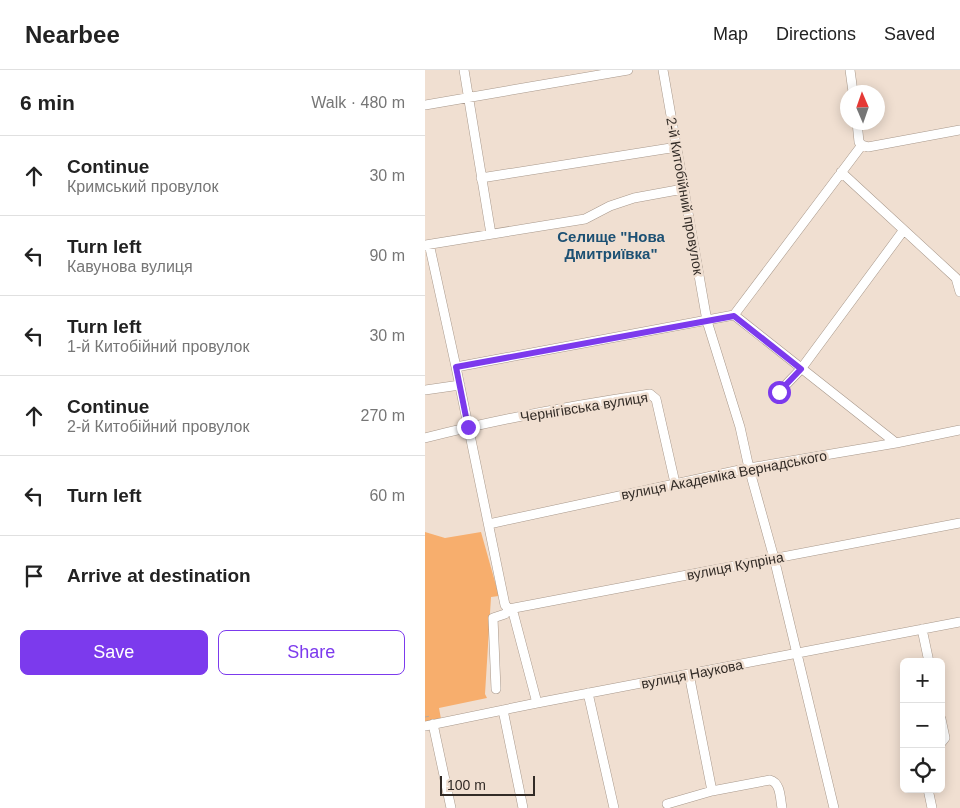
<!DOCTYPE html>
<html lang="en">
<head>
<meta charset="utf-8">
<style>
	:root { --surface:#fff; --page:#f6f6f6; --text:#222; --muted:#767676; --line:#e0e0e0; --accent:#7c3aed }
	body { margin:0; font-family:Helvetica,sans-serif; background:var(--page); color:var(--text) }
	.controls { position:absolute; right:15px; bottom:15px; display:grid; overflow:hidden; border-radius:8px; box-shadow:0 2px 12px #0003 }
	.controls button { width:45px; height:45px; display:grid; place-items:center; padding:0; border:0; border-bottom:1px solid var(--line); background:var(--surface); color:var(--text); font:25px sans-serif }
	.compass { position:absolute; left:415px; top:15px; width:45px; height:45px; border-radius:50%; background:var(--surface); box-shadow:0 2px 12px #0003; rotate:358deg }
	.scale { position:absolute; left:15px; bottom:12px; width:95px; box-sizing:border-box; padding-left:5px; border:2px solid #322b26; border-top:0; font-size:14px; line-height:18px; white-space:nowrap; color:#322b26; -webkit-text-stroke:4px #f0dfd1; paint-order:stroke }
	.stop { position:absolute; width:15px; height:15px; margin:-11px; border:4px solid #7c3aed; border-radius:50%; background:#fff }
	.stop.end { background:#7c3aed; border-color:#fff; box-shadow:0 1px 5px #0008 }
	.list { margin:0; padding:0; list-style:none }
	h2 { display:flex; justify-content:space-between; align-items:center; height:65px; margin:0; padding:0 20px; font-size:21px }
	h2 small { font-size:16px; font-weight:400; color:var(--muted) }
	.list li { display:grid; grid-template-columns:32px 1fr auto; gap:15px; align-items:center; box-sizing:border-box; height:80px; padding:0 20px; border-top:1px solid var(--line) }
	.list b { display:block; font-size:19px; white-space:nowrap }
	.list p { margin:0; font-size:16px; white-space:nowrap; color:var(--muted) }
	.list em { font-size:16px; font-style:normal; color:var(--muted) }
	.actions { display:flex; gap:10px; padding:15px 20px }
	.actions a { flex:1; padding:11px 0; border:1px solid var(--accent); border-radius:8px; text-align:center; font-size:18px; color:var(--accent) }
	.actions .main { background:var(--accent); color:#fff }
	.icon { flex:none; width:28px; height:28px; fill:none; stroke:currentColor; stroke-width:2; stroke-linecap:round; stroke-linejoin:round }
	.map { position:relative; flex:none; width:535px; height:738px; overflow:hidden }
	header { display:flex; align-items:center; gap:30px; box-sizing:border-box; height:70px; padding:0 25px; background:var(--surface); border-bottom:1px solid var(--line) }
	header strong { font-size:24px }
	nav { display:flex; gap:28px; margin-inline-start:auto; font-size:18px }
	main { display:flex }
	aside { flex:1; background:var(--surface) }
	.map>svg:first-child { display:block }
</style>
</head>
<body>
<header>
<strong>Nearbee</strong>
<nav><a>Map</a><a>Directions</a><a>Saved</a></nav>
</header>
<main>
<aside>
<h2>6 min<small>Walk · 480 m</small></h2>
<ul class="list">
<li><svg class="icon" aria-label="ahead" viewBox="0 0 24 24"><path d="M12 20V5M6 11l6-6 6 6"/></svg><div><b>Continue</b><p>Кримський провулок</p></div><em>30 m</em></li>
<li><svg class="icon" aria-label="left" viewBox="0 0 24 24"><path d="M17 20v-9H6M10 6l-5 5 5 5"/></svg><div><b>Turn left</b><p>Кавунова вулиця</p></div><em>90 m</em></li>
<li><svg class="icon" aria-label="left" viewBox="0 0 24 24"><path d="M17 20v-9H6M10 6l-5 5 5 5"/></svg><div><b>Turn left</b><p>1-й Китобійний провулок</p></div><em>30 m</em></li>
<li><svg class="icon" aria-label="ahead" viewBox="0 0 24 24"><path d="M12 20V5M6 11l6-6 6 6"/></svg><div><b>Continue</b><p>2-й Китобійний провулок</p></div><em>270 m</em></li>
<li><svg class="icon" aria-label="left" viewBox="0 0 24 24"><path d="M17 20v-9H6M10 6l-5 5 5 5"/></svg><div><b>Turn left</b></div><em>60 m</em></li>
<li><svg class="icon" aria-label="arrive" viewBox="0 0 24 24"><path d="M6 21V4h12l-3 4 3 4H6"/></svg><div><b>Arrive at destination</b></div></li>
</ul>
<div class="actions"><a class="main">Save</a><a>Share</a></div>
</aside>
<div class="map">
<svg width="535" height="738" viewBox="0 0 535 738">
	<rect width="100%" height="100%" fill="#f0dfd1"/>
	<path fill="#f7ae6d" d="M0,462L20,468L56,462L74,526L66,527L60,624L62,628L14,638L16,649L0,652Z"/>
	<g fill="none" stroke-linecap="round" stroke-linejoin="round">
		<defs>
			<path id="minor" d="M39,0L66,164
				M238,0L282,251L315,357L324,398L349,488L409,738
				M425,0L428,22
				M0,35L203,0
				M432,52L434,72L437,75
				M437,75L443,77L535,60
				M416,102L531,208L535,222
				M56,108L252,77
				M0,175L5,178L31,297L80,535L88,542L112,633
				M0,175L160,149L185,136L209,128L258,119
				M309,245L471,373
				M31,297L309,245L437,75
				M0,320L35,315
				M354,322L376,299L478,161
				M0,368C74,349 150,335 225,324L231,329L250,413
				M64,454L324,398L471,373L535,360
				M497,559L504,592
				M264,604L287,721
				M71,619L68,548L80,544L84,539L535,453
				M163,623L189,738
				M78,640L98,738
				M516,649L520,668L516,673
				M8,654L26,738
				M0,656L112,633L535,552
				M503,719L507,738
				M242,734L287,721L345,710C356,713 355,728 357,738"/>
		</defs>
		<use href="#minor" stroke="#a8988b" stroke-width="10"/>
		<path stroke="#b7a99d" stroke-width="1" stroke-dasharray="4 2.5" stroke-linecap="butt" d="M0,647L6,646"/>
		<use href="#minor" stroke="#fff" stroke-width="9"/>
	</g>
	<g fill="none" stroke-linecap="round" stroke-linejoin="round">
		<path stroke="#7c3aed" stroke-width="6" d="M43,357L31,297L309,246L376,299L354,322"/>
	</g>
	<g text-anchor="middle" stroke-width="5" stroke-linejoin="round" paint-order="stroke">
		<g font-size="14" fill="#322b26" stroke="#f0dfd1">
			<text transform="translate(260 126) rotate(80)" y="5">2-й Китобійний провулок</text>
			<text transform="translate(159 337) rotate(-9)" y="5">Чернігівська вулиця</text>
			<text transform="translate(299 405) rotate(-11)" y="5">вулиця Академіка Вернадського</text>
			<text transform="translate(310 496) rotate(-11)" y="5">вулиця Купріна</text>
			<text transform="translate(267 604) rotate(-11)" y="5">вулиця Наукова</text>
		</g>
		<g font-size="15" font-weight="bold" fill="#1c5073" stroke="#f0dfd1">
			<text x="186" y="172">Селище "Нова<tspan x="186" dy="17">Дмитриївка"</tspan></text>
		</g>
	</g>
</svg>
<div class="controls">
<button>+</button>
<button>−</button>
<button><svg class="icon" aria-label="locate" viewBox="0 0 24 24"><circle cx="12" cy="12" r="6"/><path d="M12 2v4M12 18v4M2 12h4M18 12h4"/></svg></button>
</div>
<svg class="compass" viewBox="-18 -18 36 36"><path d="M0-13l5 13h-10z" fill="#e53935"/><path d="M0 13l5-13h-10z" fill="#767676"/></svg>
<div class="scale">100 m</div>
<div class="stop" style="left:354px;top:322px"></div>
<div class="stop end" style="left:43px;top:357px"></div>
</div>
</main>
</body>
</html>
